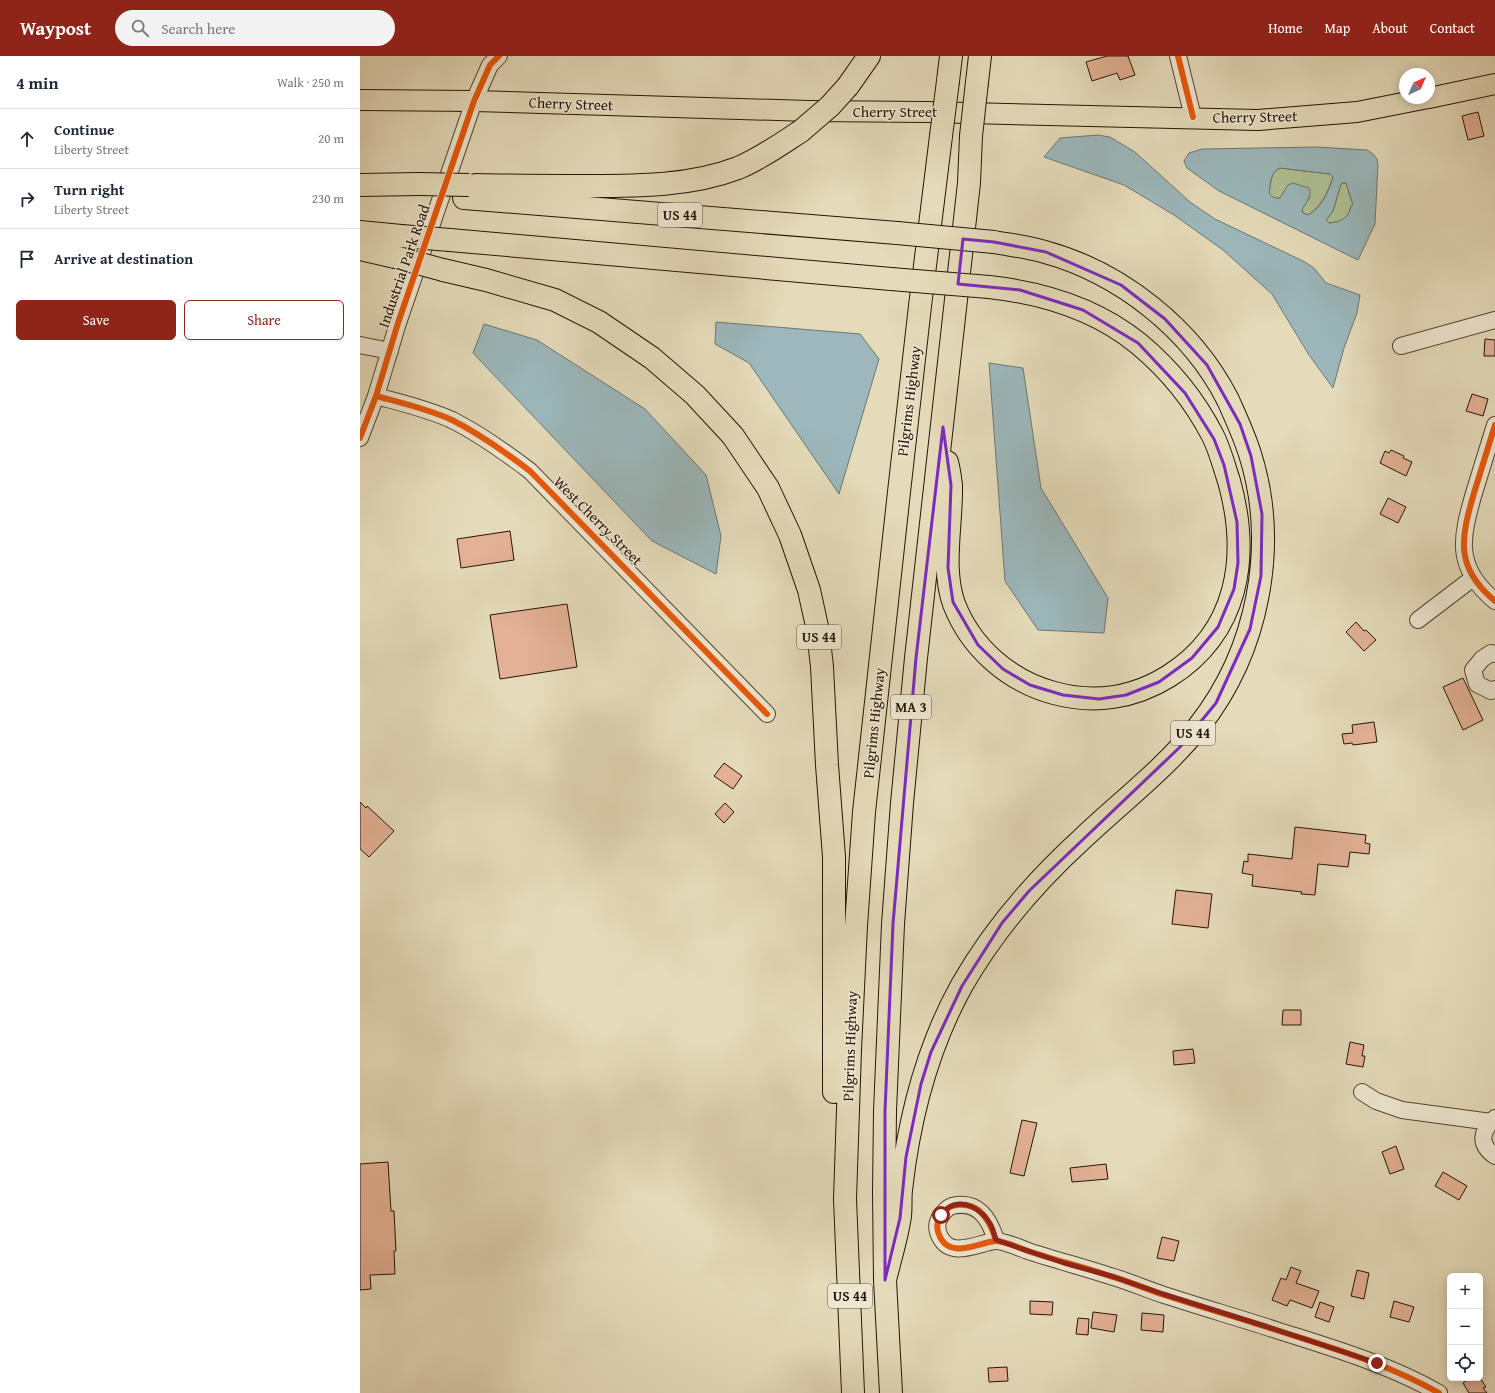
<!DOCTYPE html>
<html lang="en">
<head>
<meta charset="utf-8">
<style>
	:root { --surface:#fff; --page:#f2f2f3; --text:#1f2937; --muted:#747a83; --line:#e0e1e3; --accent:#8f2418 }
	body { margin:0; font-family:"Gentium Book Plus",serif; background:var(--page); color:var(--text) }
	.controls { position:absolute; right:12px; bottom:12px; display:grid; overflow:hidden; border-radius:6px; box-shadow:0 2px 10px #0003 }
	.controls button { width:36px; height:36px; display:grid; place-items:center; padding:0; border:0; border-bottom:1px solid var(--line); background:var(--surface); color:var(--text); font:20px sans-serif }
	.compass { position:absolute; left:1039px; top:12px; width:36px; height:36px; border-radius:50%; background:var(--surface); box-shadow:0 2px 10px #0003; rotate:45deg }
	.stop { position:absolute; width:12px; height:12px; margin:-9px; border:3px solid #8f2418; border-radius:50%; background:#fff }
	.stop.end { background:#8f2418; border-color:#fff; box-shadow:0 1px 4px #0008 }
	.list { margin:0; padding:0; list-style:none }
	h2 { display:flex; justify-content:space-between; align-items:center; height:52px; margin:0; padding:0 16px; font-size:17px }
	h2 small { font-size:13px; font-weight:400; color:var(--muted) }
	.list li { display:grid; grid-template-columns:26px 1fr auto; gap:12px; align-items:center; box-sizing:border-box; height:60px; padding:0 16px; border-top:1px solid var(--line) }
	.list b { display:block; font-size:15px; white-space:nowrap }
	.list p { margin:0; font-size:13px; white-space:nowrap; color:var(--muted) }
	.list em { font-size:13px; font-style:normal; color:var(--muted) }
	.actions { display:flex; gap:8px; padding:12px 16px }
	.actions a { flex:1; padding:9px 0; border:1px solid var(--accent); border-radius:6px; text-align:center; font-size:14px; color:var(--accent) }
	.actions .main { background:var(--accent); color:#fff }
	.icon { flex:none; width:22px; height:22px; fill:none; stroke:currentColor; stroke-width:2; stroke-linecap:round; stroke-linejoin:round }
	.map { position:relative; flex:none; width:1135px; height:1337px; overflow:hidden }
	header { display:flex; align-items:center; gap:24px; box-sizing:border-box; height:56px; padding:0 20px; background:var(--accent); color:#fff }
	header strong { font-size:19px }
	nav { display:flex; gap:22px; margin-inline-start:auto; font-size:14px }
	.search { width:280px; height:36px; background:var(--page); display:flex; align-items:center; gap:10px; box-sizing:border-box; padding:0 14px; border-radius:22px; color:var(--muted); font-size:15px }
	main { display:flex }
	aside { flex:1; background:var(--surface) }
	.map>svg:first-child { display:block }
</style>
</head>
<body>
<header>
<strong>Waypost</strong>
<div class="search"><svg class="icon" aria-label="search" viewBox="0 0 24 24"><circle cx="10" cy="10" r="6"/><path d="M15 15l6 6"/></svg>Search here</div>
<nav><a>Home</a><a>Map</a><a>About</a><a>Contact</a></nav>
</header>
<main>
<aside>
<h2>4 min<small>Walk · 250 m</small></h2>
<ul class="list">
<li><svg class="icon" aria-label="ahead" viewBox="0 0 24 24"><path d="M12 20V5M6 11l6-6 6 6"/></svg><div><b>Continue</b><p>Liberty Street</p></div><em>20 m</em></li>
<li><svg class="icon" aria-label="right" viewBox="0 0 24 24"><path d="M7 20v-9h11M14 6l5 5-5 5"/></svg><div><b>Turn right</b><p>Liberty Street</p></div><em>230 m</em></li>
<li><svg class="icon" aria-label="arrive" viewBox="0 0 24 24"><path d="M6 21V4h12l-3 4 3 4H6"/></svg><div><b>Arrive at destination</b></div></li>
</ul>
<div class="actions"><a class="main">Save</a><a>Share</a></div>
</aside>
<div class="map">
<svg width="1135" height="1337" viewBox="0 0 1135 1337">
	<rect width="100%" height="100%" fill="#e5dbba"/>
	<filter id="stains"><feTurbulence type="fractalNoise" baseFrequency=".005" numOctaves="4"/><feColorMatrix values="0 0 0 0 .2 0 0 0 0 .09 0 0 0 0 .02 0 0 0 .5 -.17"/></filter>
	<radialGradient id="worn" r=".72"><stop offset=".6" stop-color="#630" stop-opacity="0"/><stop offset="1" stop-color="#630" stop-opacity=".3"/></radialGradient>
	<path fill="#b0c194" stroke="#6a6b4e" d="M920,112L970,118L973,121C968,136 962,150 948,159L943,157L942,153L950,141L928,130L920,142C915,143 912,141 909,137C911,127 910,116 920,112Z
		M983,127H986L993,149L991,150C989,163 981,166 969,167L966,164L973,155L981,128Z"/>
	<path fill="#9cb8bc" stroke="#6c7774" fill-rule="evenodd" d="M738,79L750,81L775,96L830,146L855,163L945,206L954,212L966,227L1000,239L997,257L984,292L973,332L949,299L912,238L863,194L814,159L764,129L684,101L700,82Z
		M957,91L1007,94L1013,98L1017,103L1018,108L1015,168L998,204L859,135L827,112L824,105L829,97L842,93ZM920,112L970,118L973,121C969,135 962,151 948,159L943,157L942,154C946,146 953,140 949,132L933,127L928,129L920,142C915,143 912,141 909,137C911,127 910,116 920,112ZM983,127H986L993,149L991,150C989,162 981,166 969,167L966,164L973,155L981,128Z
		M356,266L500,278L519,303L479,438L389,307L355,288Z
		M124,268L177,284L285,353L346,419L361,480L356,518L292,485L113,297Z
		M629,307L663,312L681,432L748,542L744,577L678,574L645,525Z"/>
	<path fill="#e4b195" stroke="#251508" d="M747,0H768L775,19L760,24L757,17L732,25L726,6Z
		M1118,56L1124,80L1108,84L1102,60Z
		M1125,283L1135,284V300H1124Z
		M1112,338L1128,343L1123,360L1106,355Z
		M1031,394L1044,400L1043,402L1052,406L1046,420L1020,407L1025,395L1029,397Z
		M1028,442L1046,451L1038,467L1020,458Z
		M150,475L154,504L101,512L97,483Z
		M207,548L217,611L140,623L130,559Z
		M996,566L1004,575L1006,574L1016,584L1004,595L986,576Z
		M1103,622L1123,664L1103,674L1083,631Z
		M1014,666L1017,686L993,689L992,687L984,688L982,678L993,677L992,669Z
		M364,707L382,720L373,733L354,720Z
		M0,746L6,752L7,750L34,775L9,801L0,793Z
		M365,747L374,756L364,767L355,758Z
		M935,771L1006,779L1005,787L1010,788L1009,798L990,796L988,811L958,808L955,839L941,838L942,836L892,830L893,819L882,817L884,805L888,806V798L932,803Z
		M816,834L852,838L848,872L812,868Z
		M923,954H941V969H922Z
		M990,986L1004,989L1002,1000H1005L1003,1011L986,1008Z
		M833,993L835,1007L814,1009L813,995Z
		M662,1064L677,1067L664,1120L650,1117Z
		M1036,1090L1044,1113L1030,1118L1022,1096Z
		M28,1106L31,1155H34L36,1195H34L35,1218L10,1219L11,1233L0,1234V1108Z
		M746,1108L748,1123L712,1126L710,1112Z
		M1083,1116L1107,1130L1099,1144L1075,1130Z
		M802,1181L819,1185L814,1205L797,1202Z
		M931,1211L941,1215L936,1227L959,1235L952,1252L930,1244L927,1250L912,1244L921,1222L926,1224Z
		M997,1214L1009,1217L1004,1243L991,1240Z
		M670,1245L693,1246L692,1259L670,1258Z
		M1034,1245L1054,1251L1049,1266L1030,1261Z
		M960,1246L974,1251L969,1266L955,1261Z
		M733,1256L757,1259L754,1276L731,1272Z
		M782,1257L804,1259L803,1276L781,1274Z
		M718,1262L729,1263L728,1279L716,1278Z
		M647,1311L648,1325L629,1326L628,1312Z
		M1110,1322H1120L1126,1331L1123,1332L1127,1337H1109L1103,1327Z"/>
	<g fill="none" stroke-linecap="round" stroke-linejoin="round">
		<defs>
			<path id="minor" d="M818,0L833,61
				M0,289L30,295
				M1041,290L1135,264
				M16,340C42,347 68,353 92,364C120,378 145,396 170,415L407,658
				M1135,369C1128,391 1121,414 1114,437C1101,482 1094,511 1135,545
				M0,382L16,340L38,267L114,45L130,9L139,0
				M1058,564L1113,522
				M1135,598L1131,597L1122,603L1113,614L1117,628L1131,635L1135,633
				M1002,1036L1016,1045L1042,1054L1131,1066
				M1135,1062C1121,1075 1118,1088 1135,1100
				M636,1184C629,1162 618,1144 592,1150C586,1152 582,1158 579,1163C576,1169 577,1175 580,1181C591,1203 618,1187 635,1185C642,1184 660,1192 668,1195C695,1204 723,1211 750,1220C768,1225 786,1233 804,1239C841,1251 879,1262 916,1274C972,1292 1028,1308 1079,1337"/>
			<path id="major" d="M1069,42L1135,28
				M0,44L114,45L449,55L567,56L898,64L997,56L1068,42"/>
			<path id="highway" d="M588,25L591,0
				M617,26L620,0
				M488,30L509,0
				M0,129L59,128
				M116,129C154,130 191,130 228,130C279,130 331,130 378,112C400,103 421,88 441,75
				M104,142L537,177
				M0,176L41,180
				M90,184L531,223
				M0,193L35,201
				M83,214L126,224L195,244L239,266L292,302L335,339L373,380L408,432L430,479L449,534L458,575L462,611L467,709L474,801V1036
				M587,406C589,413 590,421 591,429C592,467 581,512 594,548C611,592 649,625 694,637C734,648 774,642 809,620C879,576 890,500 869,425C864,410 860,394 853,380C835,345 809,313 779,288C735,252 683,237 629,231
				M525,1224C530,1203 537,1181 540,1160C541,1151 540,1143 541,1134C549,1062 567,992 602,929C634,873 675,826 722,783C761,746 806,712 839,670C898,595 919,490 890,398C884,379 876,362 868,344C832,273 761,217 685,196C668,191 651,189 634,186
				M493,1337L485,1143L490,994L496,870L504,756L539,436L560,250L581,80
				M531,1337L525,1224L524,1137L525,1055L533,868L542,747L556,602L609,127L611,80"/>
		</defs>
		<use href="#minor" stroke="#554634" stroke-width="18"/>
		<use href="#major" stroke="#251508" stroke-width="22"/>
		<use href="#highway" stroke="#251508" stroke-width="24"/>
		<use href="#minor" stroke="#eee8d2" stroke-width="16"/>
		<use href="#major" stroke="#e5dbba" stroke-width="20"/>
		<use href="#highway" stroke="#e5dbba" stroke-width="22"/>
		<defs>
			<path id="highway-bridge" d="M441,75L470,50L488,30
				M581,80L588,25
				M611,80L617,26
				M59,128L109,129
				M537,177L634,186
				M41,180L90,184
				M35,201L83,214
				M531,223L629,231"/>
		</defs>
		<use href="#highway-bridge" stroke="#251508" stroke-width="24" stroke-linecap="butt"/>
		<use href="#highway-bridge" stroke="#e5dbba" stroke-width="22"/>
		<defs>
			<path id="cycleway" d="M818,0L833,61
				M16,340C42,347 68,353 92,364C120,378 145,396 170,415L407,658
				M1135,369C1128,391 1121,414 1114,437C1101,482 1094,511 1135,545
				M0,382L16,340L38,267L114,45L130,9L139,0
				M636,1184C629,1162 618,1144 592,1150C586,1152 582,1158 579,1163C576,1169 577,1175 580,1181C591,1203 618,1187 635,1185C642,1184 660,1192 668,1195C695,1204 723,1211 750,1220C768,1225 786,1233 804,1239C841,1251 879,1262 916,1274C972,1292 1028,1308 1079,1337"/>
		</defs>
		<use href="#cycleway" stroke="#eee8d2" stroke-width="8"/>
		<use href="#cycleway" stroke="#e8590c" stroke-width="6"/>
	</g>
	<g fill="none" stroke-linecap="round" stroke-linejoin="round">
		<path stroke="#8f2418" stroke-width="5" d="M581,1159C583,1157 585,1154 588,1152C604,1141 623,1155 631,1169C633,1173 634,1179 636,1184L704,1207L751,1220L803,1238L905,1270L1017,1307"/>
	</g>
	<path fill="none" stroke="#7b2cbf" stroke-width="3" stroke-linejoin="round" d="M603,183L634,186L686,196L761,229L805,263L847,309L880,368L891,400L902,458L901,520L890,573L856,647L820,691L669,835L642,867L602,930L571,996L561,1028L546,1101L540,1162L525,1224V1055L533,868L556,602L583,371L591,429L588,512L593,546L618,589L643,613L670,629L703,639L739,643L766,639L799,626L832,602L858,571L874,533L878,507L877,466L864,409L854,383L825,337L778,287L723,254L660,234L598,228Z"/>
	<g text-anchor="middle" stroke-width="3" stroke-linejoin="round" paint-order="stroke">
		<g fill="#eee8d2" stroke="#615445" stroke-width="1">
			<rect x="298" y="147" width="44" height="24" rx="3"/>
			<rect x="437" y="569" width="44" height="24" rx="3"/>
			<rect x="531" y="639" width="40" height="24" rx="3"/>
			<rect x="811" y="665" width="44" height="24" rx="3"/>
			<rect x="468" y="1228" width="44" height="24" rx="3"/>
		</g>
		<g font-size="14" font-weight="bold" fill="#251508">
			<text x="320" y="164">US 44</text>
			<text x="459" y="586">US 44</text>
			<text x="551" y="656">MA 3</text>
			<text x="833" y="682">US 44</text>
			<text x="490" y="1245">US 44</text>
		</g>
		<g font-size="15" fill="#251508" stroke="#eee8d2">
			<text transform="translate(211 48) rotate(2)" y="5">Cherry Street</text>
			<text x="535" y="61">Cherry Street</text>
			<text transform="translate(895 61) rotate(-1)" y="5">Cherry Street</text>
			<text transform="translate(44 210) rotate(-71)" y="5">Industrial Park Road</text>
			<text transform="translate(549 345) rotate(-83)" y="5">Pilgrims Highway</text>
			<text transform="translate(238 465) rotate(45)" y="5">West Cherry Street</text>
			<text transform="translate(514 667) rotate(-84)" y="5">Pilgrims Highway</text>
			<text transform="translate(490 990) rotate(-88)" y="5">Pilgrims Highway</text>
		</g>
	</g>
	<rect width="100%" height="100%" filter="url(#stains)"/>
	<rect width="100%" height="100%" fill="url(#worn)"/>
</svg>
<div class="controls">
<button>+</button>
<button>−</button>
<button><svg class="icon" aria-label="locate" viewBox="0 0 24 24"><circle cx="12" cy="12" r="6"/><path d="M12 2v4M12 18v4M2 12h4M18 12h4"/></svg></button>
</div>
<svg class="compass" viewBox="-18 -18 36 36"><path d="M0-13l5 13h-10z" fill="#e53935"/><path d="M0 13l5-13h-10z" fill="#747a83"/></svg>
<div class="stop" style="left:581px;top:1159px"></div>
<div class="stop end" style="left:1017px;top:1307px"></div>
</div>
</main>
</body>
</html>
